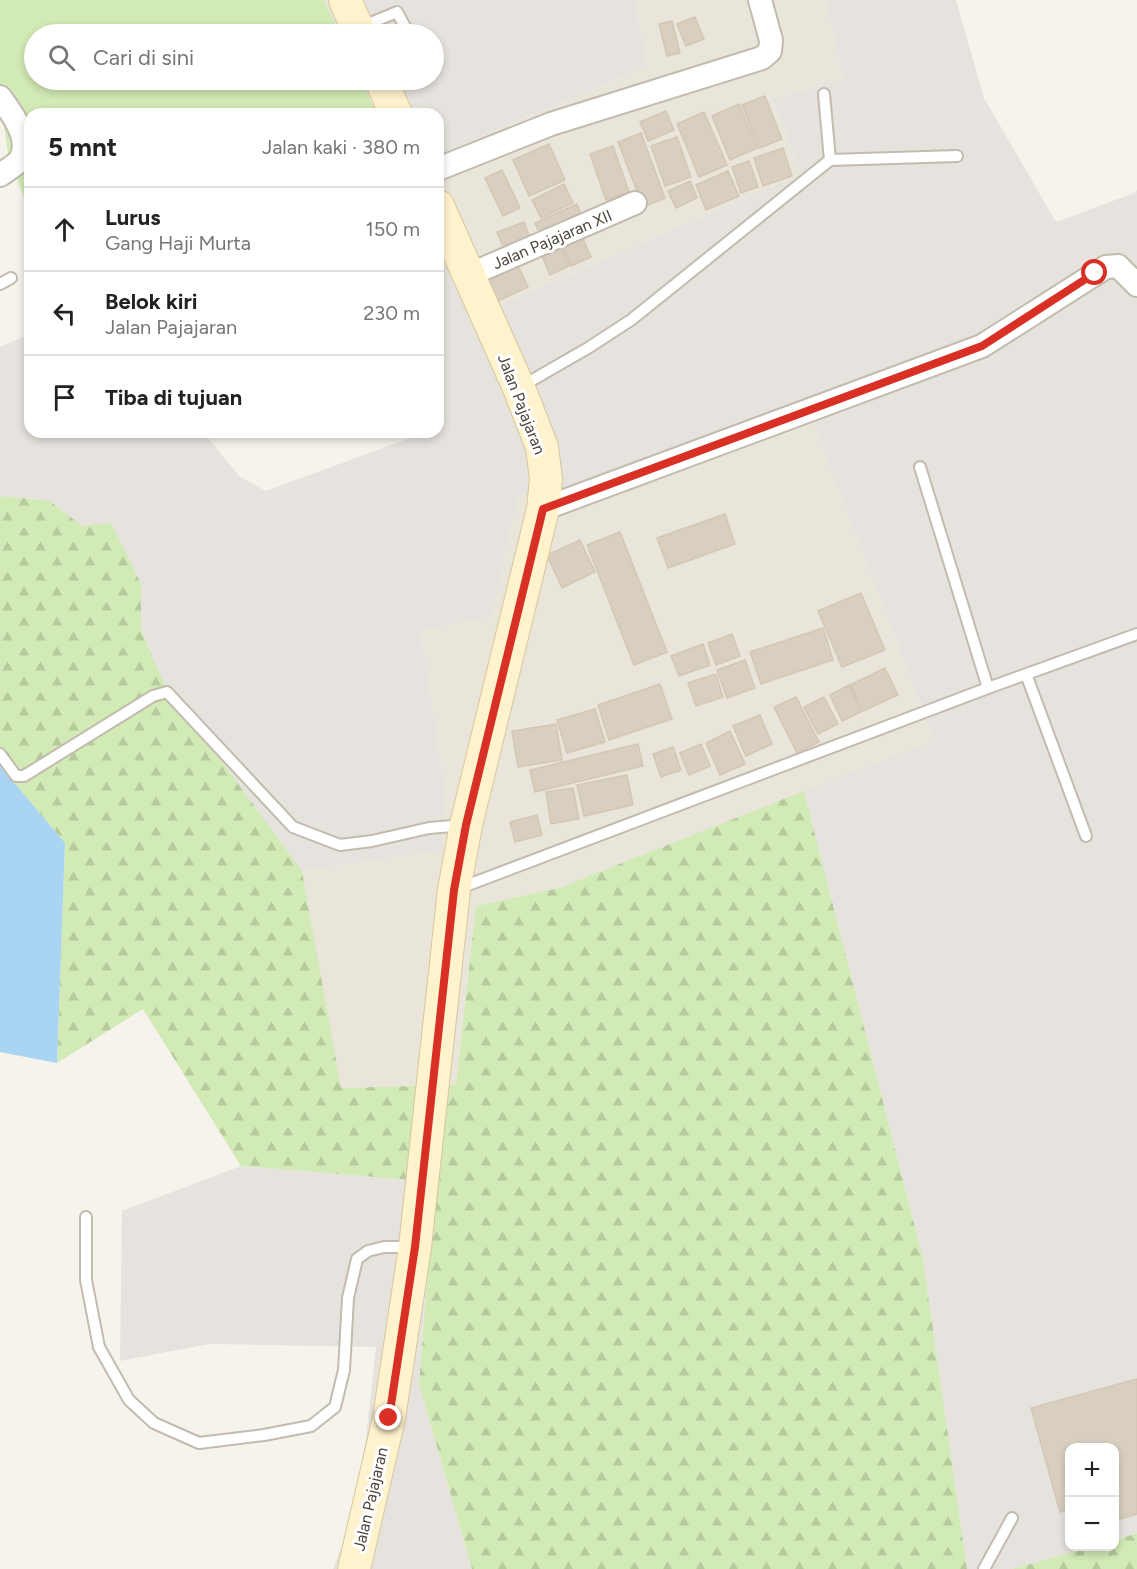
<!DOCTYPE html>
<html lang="id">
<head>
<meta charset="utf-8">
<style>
	:root { --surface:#fff; --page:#f6f6f6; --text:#222; --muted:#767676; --line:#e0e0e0 }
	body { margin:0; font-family:Figtree,sans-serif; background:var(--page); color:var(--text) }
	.controls { position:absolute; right:18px; bottom:18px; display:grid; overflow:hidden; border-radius:12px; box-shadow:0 3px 9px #0003 }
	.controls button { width:54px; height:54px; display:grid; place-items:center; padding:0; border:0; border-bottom:2px solid var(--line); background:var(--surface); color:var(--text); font:30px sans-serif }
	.stop { position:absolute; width:18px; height:18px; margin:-14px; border:4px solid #d93025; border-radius:50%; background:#fff }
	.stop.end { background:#d93025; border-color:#fff; box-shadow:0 2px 6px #0008 }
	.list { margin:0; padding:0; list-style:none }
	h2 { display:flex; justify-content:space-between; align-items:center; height:78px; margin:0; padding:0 24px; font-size:26px }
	h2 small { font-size:20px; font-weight:400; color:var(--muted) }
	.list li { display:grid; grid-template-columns:39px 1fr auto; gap:18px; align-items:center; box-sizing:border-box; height:84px; padding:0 24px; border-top:2px solid var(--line) }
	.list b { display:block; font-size:22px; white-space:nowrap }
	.list p { margin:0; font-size:20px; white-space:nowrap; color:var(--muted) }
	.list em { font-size:20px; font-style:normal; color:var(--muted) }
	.icon { flex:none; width:33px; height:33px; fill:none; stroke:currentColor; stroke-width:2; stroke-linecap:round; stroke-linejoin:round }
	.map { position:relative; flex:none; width:1137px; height:1569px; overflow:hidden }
	.search { position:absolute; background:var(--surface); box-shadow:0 3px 9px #0003; left:24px; top:24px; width:420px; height:66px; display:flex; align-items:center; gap:15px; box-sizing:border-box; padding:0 21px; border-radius:33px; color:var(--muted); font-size:22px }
	.panel { position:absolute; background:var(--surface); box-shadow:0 3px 9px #0003; left:24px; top:108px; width:420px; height:330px; border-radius:18px }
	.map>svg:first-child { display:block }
</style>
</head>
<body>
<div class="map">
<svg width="1137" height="1569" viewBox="0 0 1137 1569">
	<defs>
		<pattern id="forest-firs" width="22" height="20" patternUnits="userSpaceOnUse" patternTransform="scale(1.5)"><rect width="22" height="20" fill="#d2eab5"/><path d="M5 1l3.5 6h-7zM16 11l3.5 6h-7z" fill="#b6ca9c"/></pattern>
	</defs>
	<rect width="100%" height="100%" fill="#f6f3ec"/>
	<path fill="#eae5da" d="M635,0H826L843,79L773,99L801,174L493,308L438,182V155L648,66Z
		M808,407L934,742L559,888L476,906L456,1085L340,1088L302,871L443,850L445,789L421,630L492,615L518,495L659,476Z"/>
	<path fill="#e6e2dd" d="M324,0H635L648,66L438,155V114H377L361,80H434V34H340Z
		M826,0H956L984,98L1056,222L1134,193L1137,190V1533L1115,1540L1114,1448H1070V1546L1091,1547L1012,1569H967L923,1259L804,791L934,741L808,408L659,476L518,495L492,616L421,630L445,789L443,850L302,871L164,684L141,630V584L82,526L50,501L0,496V347L30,334V432H203L240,477L266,491L418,435V432H438V182L493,308L801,174L773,99L843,79Z
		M241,1166L435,1182L419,1384L472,1569H333L359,1500L376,1347L209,1344L120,1361L122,1211Z"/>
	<path fill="#d2eab5" d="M0,0H324L340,34H34V80H361L377,114H30V214L8,154L0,97Z"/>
	<path fill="url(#forest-firs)" d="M0,496L50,501L82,526L111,523L141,584V630L164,683L302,871L341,1088L456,1085L476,906L559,888L804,791L923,1259L967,1569H472L419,1384L435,1182L241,1166L143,1009L57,1063L65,843L0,766Z
		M1137,1533V1569H1012L1091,1547L1114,1546L1115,1540Z"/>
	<path fill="#a9d4f2" d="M0,766L65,843L57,1063L0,1052Z"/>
	<path fill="#d8cfc1" stroke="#d3c7b4" stroke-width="1.5" d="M695,17L704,39L686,46L677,24Z
		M672,21L680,53L667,56L659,24Z
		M765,96L782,139L759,148L742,105Z
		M739,104L757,148L730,160L712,116Z
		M666,111L674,130L648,141L640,122Z
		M704,112L727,165L699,177L677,124Z
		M641,133L665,198L643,207L618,142Z
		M677,137L691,177L665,186L651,146Z
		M549,144L565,180L529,196L513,160Z
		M613,146L629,192L606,200L590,154Z
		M783,148L792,176L763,186L754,158Z
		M749,161L758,187L741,193L732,167Z
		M502,170L520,208L503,216L485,178Z
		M728,171L739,196L706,210L696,185Z
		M690,181L697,198L676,208L668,191Z
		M564,184L573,203L541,218L532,200Z
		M577,204L585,224L543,242L535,223Z
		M524,222L532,244L506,254L497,232Z
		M580,232L591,257L571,266L560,241Z
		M558,241L569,266L550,275L539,249Z
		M515,260L528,287L498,301L485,274Z
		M725,514L735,544L668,568L657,538Z
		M620,532L667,652L634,665L587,545Z
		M580,540L595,572L562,588L547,555Z
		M861,593L885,650L842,667L818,611Z
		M823,628L833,660L761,684L750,652Z
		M732,634L740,656L716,665L708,643Z
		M703,644L710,665L679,676L671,656Z
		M745,660L755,688L727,698L717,670Z
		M885,668L898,695L863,711L850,685Z
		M716,674L723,697L696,706L688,683Z
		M660,684L672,719L609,740L598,705Z
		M849,685L861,712L842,721L830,695Z
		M796,697L819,742L797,753L774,707Z
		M824,697L838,724L818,734L804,707Z
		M595,709L605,742L567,753L557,720Z
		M760,715L772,744L746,756L733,726Z
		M556,724L562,760L518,767L512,731Z
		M730,731L745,764L720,775L706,743Z
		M638,744L643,766L535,792L530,770Z
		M701,744L710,766L689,775L680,753Z
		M673,747L681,770L661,777L653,754Z
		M627,775L633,805L584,816L577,785Z
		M573,788L579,819L551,824L546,792Z
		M537,815L542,835L515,842L510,822Z
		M1137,1379V1514L1114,1521V1448H1070V1509L1060,1512L1031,1408Z"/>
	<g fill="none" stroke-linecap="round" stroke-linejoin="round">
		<defs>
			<path id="service" d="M361,27L397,12L409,34
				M830,160L957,156
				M0,284L11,278
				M522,386L588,348L631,320L830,160L824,94
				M1026,674L1086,836
				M988,688L1137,634
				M0,754L16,776H24L153,696L167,692L293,827L340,845L372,841L429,828L464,825
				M460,888L988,688L920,467
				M86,1217V1280L99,1347L129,1400L154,1423L199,1443L264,1435L311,1426L335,1407L344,1370L348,1298L357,1259L368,1251L384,1247H412
				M984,1569L1012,1518"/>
			<path id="minor" d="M0,97C11,112 34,142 19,161C14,166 6,171 0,175
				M438,169L551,124L762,58L770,51L771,40L760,0
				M469,275L635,203
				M543,509L982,346L1106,267L1118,266L1137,285"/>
			<path id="secondary" d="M345,0L360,34
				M381,80L396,114
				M354,1569L389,1418L415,1247L454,890L466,825L543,509L546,479L542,447L519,388L438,206"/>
		</defs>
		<use href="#service" stroke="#c2bbae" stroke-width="14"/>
		<use href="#minor" stroke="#c2bbae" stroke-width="26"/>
		<use href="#secondary" stroke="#d6c79b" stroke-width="34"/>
		<use href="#service" stroke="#fff" stroke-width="10"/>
		<use href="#minor" stroke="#fff" stroke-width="22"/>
		<use href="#secondary" stroke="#fff3cd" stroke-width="32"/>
	</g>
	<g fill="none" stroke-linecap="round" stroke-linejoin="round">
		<path stroke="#d93025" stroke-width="8" d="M389,1418L415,1247L454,890L466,825L543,509L982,346L1095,273"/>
	</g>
	<g text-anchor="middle" stroke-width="6" stroke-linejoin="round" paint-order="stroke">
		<g font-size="16" fill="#4b4439" stroke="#fff">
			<text transform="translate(552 239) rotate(-23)" y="6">Jalan Pajajaran XII</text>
			<text transform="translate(522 404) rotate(69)" y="6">Jalan Pajajaran</text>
			<text transform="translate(370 1499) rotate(-77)" y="6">Jalan Pajajaran</text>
		</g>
	</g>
</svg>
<div class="controls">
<button>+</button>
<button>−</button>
</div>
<div class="stop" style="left:1095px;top:273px"></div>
<div class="stop end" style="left:389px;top:1418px"></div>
<div class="search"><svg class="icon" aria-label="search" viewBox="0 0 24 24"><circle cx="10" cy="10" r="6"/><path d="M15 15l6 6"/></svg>Cari di sini</div>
<section class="panel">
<h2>5 mnt<small>Jalan kaki · 380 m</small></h2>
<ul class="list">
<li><svg class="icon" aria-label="ahead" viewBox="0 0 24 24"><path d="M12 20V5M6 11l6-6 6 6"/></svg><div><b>Lurus</b><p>Gang Haji Murta</p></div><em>150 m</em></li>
<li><svg class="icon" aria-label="left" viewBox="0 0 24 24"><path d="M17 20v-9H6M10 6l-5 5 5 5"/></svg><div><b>Belok kiri</b><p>Jalan Pajajaran</p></div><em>230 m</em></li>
<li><svg class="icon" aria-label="arrive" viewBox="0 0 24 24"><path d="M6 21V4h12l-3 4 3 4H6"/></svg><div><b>Tiba di tujuan</b></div></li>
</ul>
</section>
</div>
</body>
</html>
